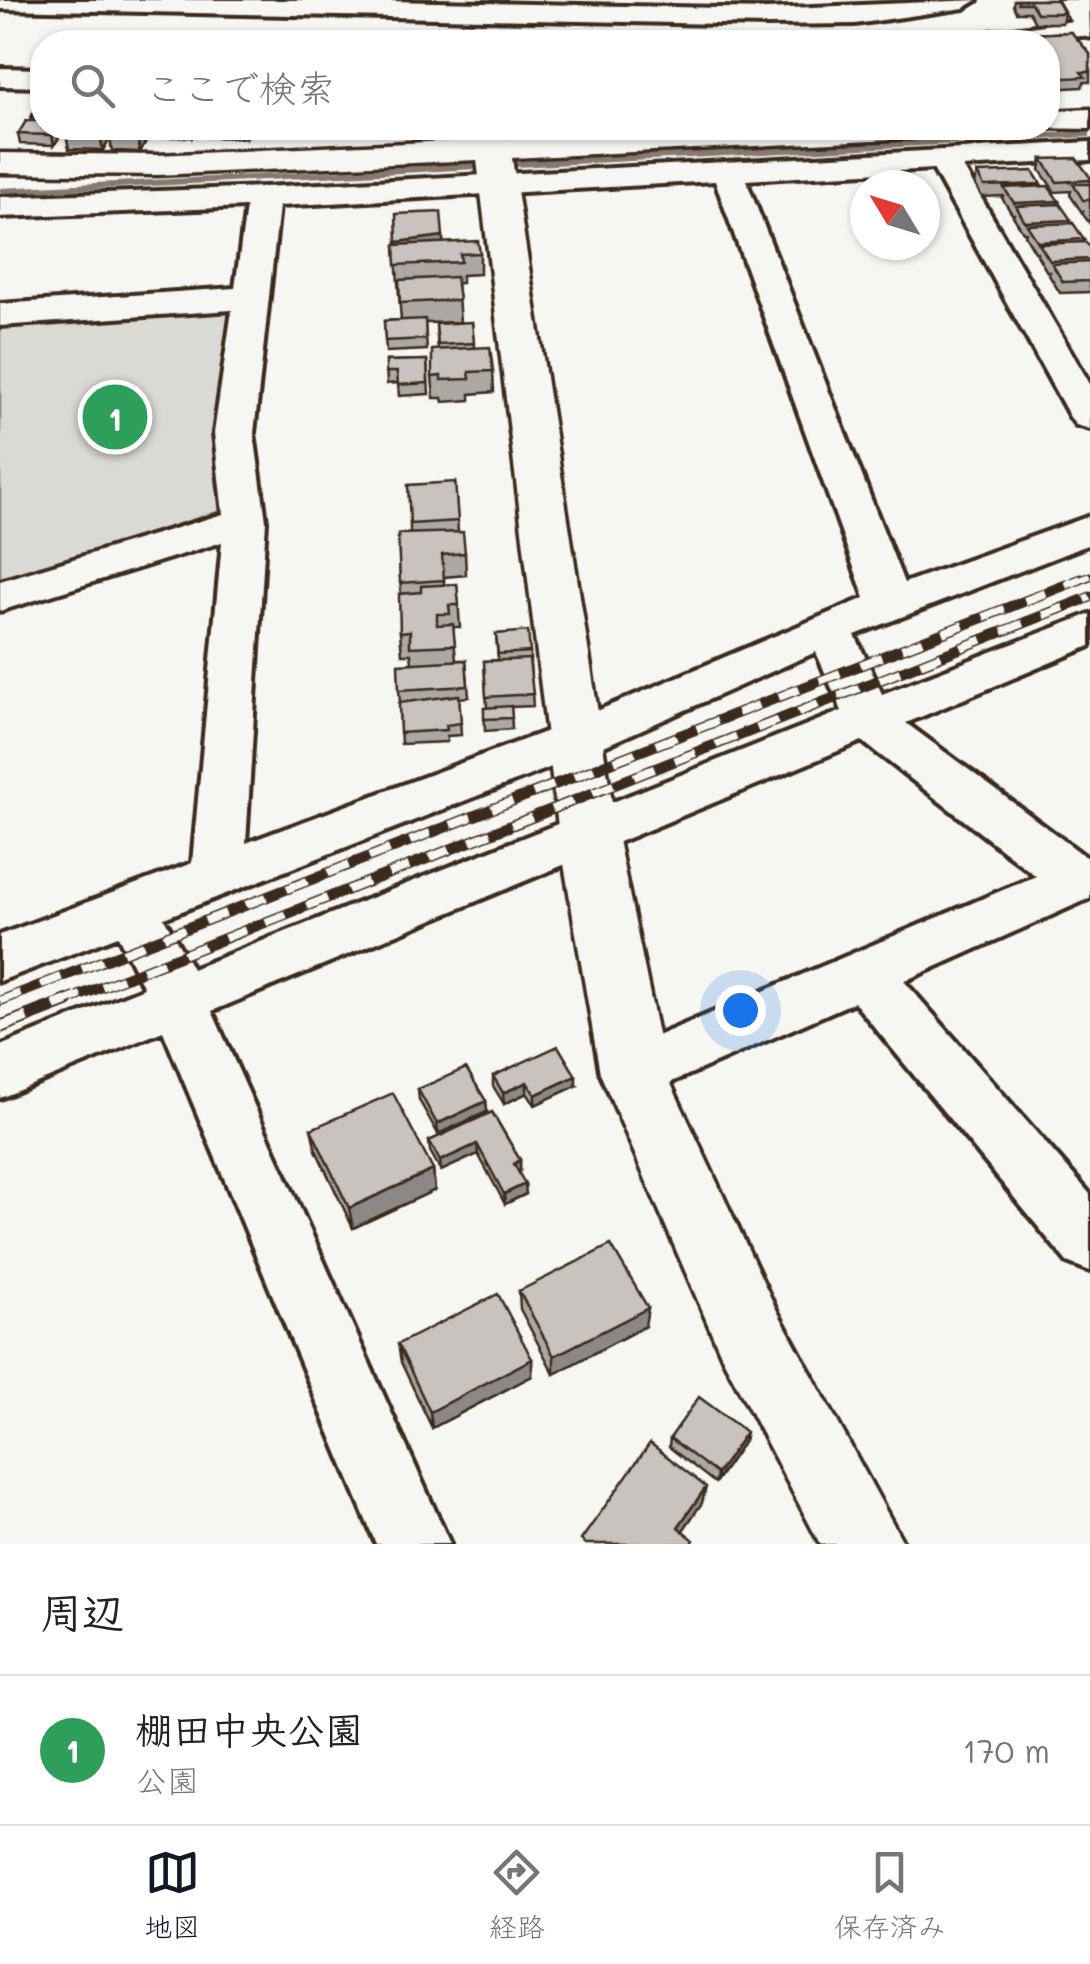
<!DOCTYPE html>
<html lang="ja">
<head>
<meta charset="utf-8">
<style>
	:root { --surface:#fff; --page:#f6f6f6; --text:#222; --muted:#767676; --line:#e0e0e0; --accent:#111827 }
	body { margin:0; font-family:Mali,"Klee One",sans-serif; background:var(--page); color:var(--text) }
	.compass { position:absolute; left:850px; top:170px; width:90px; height:90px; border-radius:50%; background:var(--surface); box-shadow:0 2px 8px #0004; rotate:308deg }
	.you { position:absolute; left:740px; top:1010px; width:35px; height:35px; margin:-25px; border:8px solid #fff; border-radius:50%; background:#1a73e8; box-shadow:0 0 0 15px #1a73e833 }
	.badge { display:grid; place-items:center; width:65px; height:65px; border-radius:50%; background:var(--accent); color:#fff; font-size:32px; font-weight:700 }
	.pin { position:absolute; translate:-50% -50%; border:5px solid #fff; box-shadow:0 2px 10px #0006 }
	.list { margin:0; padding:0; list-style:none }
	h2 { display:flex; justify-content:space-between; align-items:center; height:130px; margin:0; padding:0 40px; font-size:42px }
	h2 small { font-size:32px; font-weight:400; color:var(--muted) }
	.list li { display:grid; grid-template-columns:65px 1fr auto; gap:30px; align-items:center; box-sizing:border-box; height:150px; padding:0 40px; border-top:2px solid var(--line) }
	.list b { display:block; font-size:38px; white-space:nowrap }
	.list p { margin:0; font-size:32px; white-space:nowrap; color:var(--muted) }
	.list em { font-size:32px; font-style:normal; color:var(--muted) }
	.icon { flex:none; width:55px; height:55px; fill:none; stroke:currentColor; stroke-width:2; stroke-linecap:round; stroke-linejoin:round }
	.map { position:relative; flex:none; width:1090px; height:1544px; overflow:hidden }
	.search { position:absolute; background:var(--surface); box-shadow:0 2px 8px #0004; left:30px; right:30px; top:30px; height:110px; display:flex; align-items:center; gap:25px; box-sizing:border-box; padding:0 35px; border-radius:40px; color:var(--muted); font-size:38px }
	.sheet { height:280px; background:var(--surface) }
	nav { display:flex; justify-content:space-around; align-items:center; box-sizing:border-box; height:140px; border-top:2px solid var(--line); background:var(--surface); font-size:28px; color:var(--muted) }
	nav a { display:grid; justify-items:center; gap:5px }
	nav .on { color:var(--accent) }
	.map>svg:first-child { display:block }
</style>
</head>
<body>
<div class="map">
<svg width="1090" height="1544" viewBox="0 0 1090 1544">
	<rect width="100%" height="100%" fill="#f6f6f2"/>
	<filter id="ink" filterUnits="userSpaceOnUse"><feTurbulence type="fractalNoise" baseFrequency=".01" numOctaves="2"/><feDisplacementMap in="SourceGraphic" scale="20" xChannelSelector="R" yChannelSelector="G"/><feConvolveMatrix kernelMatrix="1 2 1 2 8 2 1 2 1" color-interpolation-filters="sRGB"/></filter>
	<g filter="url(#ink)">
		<path fill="#dad9d3" stroke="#8a8278" stroke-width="2.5" d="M240,310L221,511L0,580V324Z"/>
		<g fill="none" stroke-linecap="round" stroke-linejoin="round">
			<path fill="#857a71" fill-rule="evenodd" d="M1090,131V137L0,194V188Z"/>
			<defs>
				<path id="street" d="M0,0H339L767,9L977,0L964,8L855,24L767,25L0,9Z
					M1089,19V35L1035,42H962L976,34Z
					M0,68L42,69V87L0,86Z
					M475,128H505L509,148L504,155H482Z
					M1090,142V160L963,167L1090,384V429L1076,425L1070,417L933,169L746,180L904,583L1090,516V544L855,635L882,694L1090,614V646L906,723L1090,860V898L904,981L1090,1194V1271L1067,1262L854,1002L633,1099L612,1091L603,1073L612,1055L1036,876L862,741L212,1011L450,1544H376L163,1031L0,1098V1046L144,988L118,936L0,981V935L192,863L222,542L0,611V581L223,514L214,433L232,310L0,326V304L235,288L246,207L0,217V197L264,187ZM715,181L865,598L561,726L246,843L266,521L254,433L279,206ZM816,652L842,711L192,969L164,918L595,750Z"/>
				<path id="secondary" d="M1059,0H1089L1090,38L1079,35Z
					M1090,109V129L1036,128H1048V111Z
					M715,128H930L925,135L913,138L512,158L617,835L666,1073L775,1307L904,1544H820L723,1359L600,1073L559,835L477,160L157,175L0,173V153L157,155Z"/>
			</defs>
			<use href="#street" stroke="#3b2a1e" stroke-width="8"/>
			<use href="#secondary" stroke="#3b2a1e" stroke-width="7"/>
			<use href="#street" fill="#f6f6f2" fill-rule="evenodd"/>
			<use href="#secondary" fill="#f6f6f2" fill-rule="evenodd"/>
			<defs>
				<path id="rail-far2" d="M1075,582L1090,576"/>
				<path id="rail-far1" d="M0,1001L1081,579
					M61,1003L1090,597"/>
				<path id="rail" d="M0,1027L67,1001"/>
			</defs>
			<use href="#rail-far2" stroke="#3b2a1e" stroke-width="9"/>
			<use href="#rail-far1" stroke="#3b2a1e" stroke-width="11"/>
			<use href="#rail" stroke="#3b2a1e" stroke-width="14"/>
			<use href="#rail-far2" stroke="#f6f6f2" stroke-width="6" stroke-dasharray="18" stroke-linecap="butt"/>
			<use href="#rail-far1" stroke="#f6f6f2" stroke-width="8" stroke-dasharray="22" stroke-linecap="butt"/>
			<use href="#rail" stroke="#f6f6f2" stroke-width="10" stroke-dasharray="29" stroke-linecap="butt"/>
		</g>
		<path fill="#aca8a3" stroke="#3b2a1e" stroke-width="2.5" d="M1014,0H1057L1064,13L1062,23H1035L1029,12H1016L1013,5Z
			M1071,32L1090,54V82H1084L1082,87L1048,89V42H983L992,41L993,36Z
			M42,93V128H64H62L63,132L54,145L20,144L18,134L32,121L31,117L40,102L39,98Z
			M66,128H153L140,152L112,151L110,138L103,150L69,149L65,129Z
			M163,128H196L192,137H164Z
			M205,128H251L246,138L207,137Z
			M1042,159L1090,177V224L1082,213L1083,211H1081L1070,195L1071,191L1055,192L1040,170Z
			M977,173L1041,184V186L1059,201L1058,204L1071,220L1070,223L1084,239L1083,242L1090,248V292L1060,293L1049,275L1050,272H1047L1037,255V252H1035L1025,235L1026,232H1023L1013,216L1014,214H1012L1002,198L1003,196L982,197L975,184Z
			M443,243L480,253V274L462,275V283H457L460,322L425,323L427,350L386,352L384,321L401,320L395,245Z
			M472,322L474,348L493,371L494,392L470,394V400L443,402L442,398H434L432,377L438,350L436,324Z
			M427,360L429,394L399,396L398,383L387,384L386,361Z
			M455,482L458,532L465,553L466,575L444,577V585L457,584L460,627H453L456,660H466L469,697L459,698L461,735L447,736V742L401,744L399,703L419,700L400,702L399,690L412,663L411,654H402L400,632L401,593L398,534H410V524Z
			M496,634L530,652V664L533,706L511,707L512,729L485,731L484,708L487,707L484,661L498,660Z
			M493,1076L576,1086L535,1105L527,1093L504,1104L493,1086Z
			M418,1089L486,1101L487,1112L438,1134L419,1100Z
			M492,1112L520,1160V1171L518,1172L526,1194L505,1204L478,1154L441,1171L430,1151L429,1141Z
			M311,1129L433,1170L435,1190L353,1228L316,1150Z
			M519,1291L645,1326L554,1374L520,1309Z
			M398,1344L532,1359V1376L432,1428L401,1362Z
			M670,1438L744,1441L715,1483L669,1447Z"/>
		<path fill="#8c8885" stroke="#3b2a1e" stroke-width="2.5" d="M57,128H62L63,132L54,145L52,135Z
			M100,128H115L108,131L110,138L103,150L99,130Z
			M139,128H153L140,152L136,132Z
			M190,128H196L192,137Z
			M245,128H251L246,138Z
			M443,236L444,256L399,262L397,242Z
			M576,1076V1086L535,1105V1095Z
			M527,1082V1093L504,1104L503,1093Z
			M486,1101L487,1112L438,1134L437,1124Z
			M477,1144L478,1154L441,1171L440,1161Z
			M520,1160V1171L514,1174V1164Z
			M433,1170L435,1190L353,1228L349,1208Z
			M525,1184L526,1194L505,1204L504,1194Z
			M648,1308L645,1326L554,1374V1356Z
			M532,1359V1376L432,1428L430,1412Z
			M746,1432L744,1441L715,1483L717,1474Z
			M706,1487L702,1503L675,1542L678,1527Z"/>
		<path fill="#c8c3be" stroke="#3b2a1e" stroke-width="2.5" d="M1017,0H1057L1064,13H1037L1031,3H1018Z
			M1071,32L1090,54V72H1081L1085,77L1048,79V42H983L997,41L993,36Z
			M41,100H42V117H31Z
			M26,121H42V128H57L52,135L18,134Z
			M66,128H100L99,130L65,129Z
			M110,128H139L136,132L108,131Z
			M1076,158L1090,177V180L1057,182L1042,159Z
			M1033,171L1041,184L984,186L977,173Z
			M1073,184H1090V200H1083Z
			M1048,186L1059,201L1014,203L1004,188Z
			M1060,204L1071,220L1025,222L1016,206Z
			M441,212L443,236L397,242L396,214Z
			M1073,223L1084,239L1038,242L1027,225Z
			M478,241L480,253L460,254L461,262L396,265L395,245Z
			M1086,242L1090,248V259L1050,261L1039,244Z
			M1090,262V281L1063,282L1052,264Z
			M456,277L459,300L400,303L399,280Z
			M425,319L426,339L385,341L384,321Z
			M472,322L474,343L438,345L436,324Z
			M490,347L493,371L469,372L470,379L441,380V376L432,377V350Z
			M427,360L428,383L398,385L397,372H386V361Z
			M455,482L458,521L410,524L408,485Z
			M463,532L465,553L442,555L444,580L400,583L398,534Z
			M457,584L459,605H449L450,614H437V625L453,624L455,645L410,647V631L400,632L399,594L421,592V586Z
			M528,631L530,652L498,654L496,634Z
			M529,659L533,694L486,697L484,661Z
			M466,660L468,686L399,690L398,664Z
			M459,695L461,723L446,725L447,730L400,733L399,703Z
			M511,706L512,718L484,719V708Z
			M558,1046L576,1076L535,1095L527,1082L503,1093L493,1076Z
			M466,1068L486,1101L437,1124L418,1089Z
			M393,1093L433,1170L349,1208L311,1129Z
			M492,1112L520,1160L514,1164L525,1184L504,1194L477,1144L440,1161L429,1141Z
			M611,1245L648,1308L554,1356L519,1291Z
			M498,1294L532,1359L430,1412L398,1344Z
			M699,1397L746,1432L717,1474L670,1438Z
			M650,1443L706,1487L678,1527L694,1540L692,1544H586L581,1540Z"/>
	</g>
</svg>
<svg class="compass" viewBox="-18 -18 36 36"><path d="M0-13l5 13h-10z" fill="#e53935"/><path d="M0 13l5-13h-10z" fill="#767676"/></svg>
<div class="you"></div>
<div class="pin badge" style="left:115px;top:417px;background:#2e9e5b">1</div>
<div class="search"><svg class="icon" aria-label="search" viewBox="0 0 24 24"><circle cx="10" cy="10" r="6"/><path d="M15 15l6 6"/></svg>ここで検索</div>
</div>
<section class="sheet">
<h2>周辺<small></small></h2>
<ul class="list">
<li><span class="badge" style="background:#2e9e5b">1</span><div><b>棚田中央公園</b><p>公園</p></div><em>170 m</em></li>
</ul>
</section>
<nav>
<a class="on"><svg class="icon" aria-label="map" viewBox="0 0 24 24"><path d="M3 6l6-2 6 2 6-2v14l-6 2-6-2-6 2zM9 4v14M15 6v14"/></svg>地図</a>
<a><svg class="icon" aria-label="directions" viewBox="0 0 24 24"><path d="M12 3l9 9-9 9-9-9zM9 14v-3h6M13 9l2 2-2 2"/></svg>経路</a>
<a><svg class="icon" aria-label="saved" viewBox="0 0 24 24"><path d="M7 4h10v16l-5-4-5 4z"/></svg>保存済み</a>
</nav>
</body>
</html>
